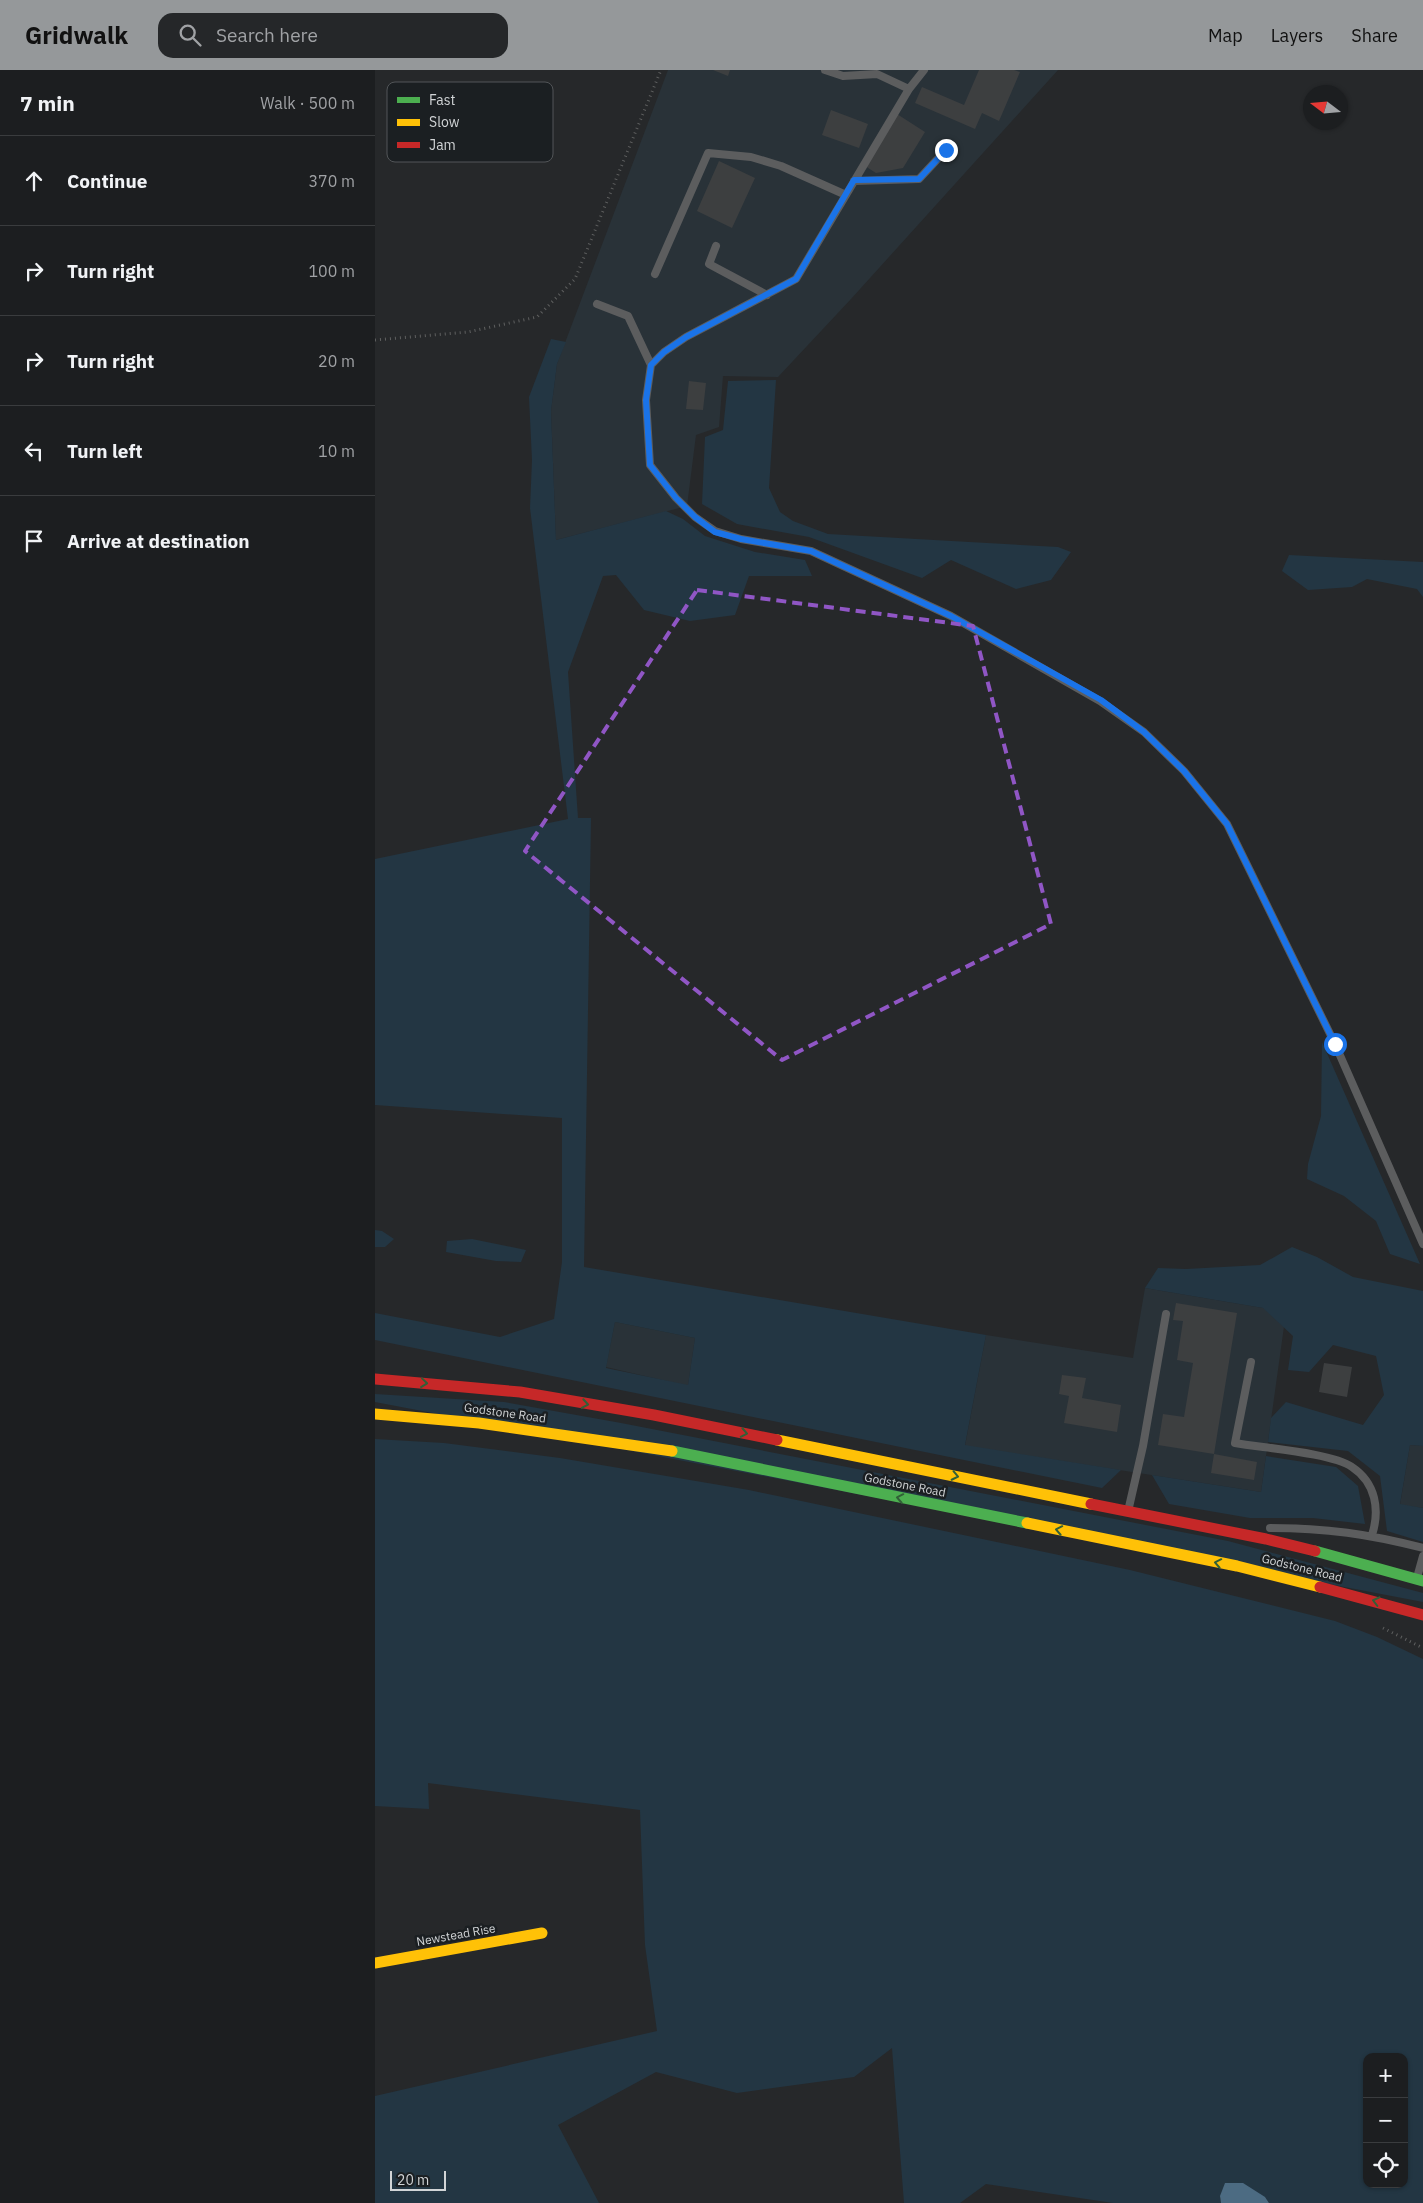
<!DOCTYPE html>
<html lang="en">
<head>
<meta charset="utf-8">
<style>
	:root { --surface:#1c1e20; --page:#252729; --text:#f1f3f6; --muted:#a0a2a5; --line:#3a3c3e; --accent:#95989a }
	body { margin:0; font-family:"IBM Plex Sans",sans-serif; background:var(--page); color:var(--text) }
	.controls { position:absolute; right:15px; bottom:15px; display:grid; overflow:hidden; border-radius:10px; box-shadow:0 1px 4px #0004 }
	.controls button { width:45px; height:45px; display:grid; place-items:center; padding:0; border:0; border-bottom:1px solid var(--line); background:var(--surface); color:var(--text); font:25px sans-serif }
	.compass { position:absolute; left:928px; top:15px; width:45px; height:45px; border-radius:50%; background:var(--surface); box-shadow:0 1px 4px #0004; rotate:286deg }
	.scale { position:absolute; left:15px; bottom:12px; width:56px; box-sizing:border-box; padding-left:5px; border:2px solid #d1d4d6; border-top:0; font-size:14px; line-height:18px; white-space:nowrap; color:#d1d4d6; -webkit-text-stroke:4px #1b1f22; paint-order:stroke }
	.stop { position:absolute; width:15px; height:15px; margin:-11px; border:4px solid #1a73e8; border-radius:50%; background:#fff }
	.stop.end { background:#1a73e8; border-color:#fff; box-shadow:0 1px 5px #0008 }
	.list { margin:0; padding:0; list-style:none }
	h2 { display:flex; justify-content:space-between; align-items:center; height:65px; margin:0; padding:0 20px; font-size:21px }
	h2 small { font-size:16px; font-weight:400; color:var(--muted) }
	.list li { display:grid; grid-template-columns:32px 1fr auto; gap:15px; align-items:center; box-sizing:border-box; height:90px; padding:0 20px; border-top:1px solid var(--line) }
	.list b { display:block; font-size:19px; white-space:nowrap }
	.list em { font-size:16px; font-style:normal; color:var(--muted) }
	.icon { flex:none; width:28px; height:28px; fill:none; stroke:currentColor; stroke-width:2; stroke-linecap:round; stroke-linejoin:round }
	.map { position:relative; flex:none; width:1048px; height:2133px; overflow:hidden }
	header { display:flex; align-items:center; gap:30px; box-sizing:border-box; height:70px; padding:0 25px; background:var(--accent); color:#111 }
	header strong { font-size:24px }
	nav { display:flex; gap:28px; margin-inline-start:auto; font-size:18px }
	.search { width:350px; height:45px; background:var(--page); display:flex; align-items:center; gap:12px; box-sizing:border-box; padding:0 18px; border-radius:15px; color:var(--muted); font-size:19px }
	main { display:flex }
	aside { flex:1; background:var(--surface) }
	.map>svg:first-child { display:block }
</style>
</head>
<body>
<header>
<strong>Gridwalk</strong>
<div class="search"><svg class="icon" aria-label="search" viewBox="0 0 24 24"><circle cx="10" cy="10" r="6"/><path d="M15 15l6 6"/></svg>Search here</div>
<nav><a>Map</a><a>Layers</a><a>Share</a></nav>
</header>
<main>
<aside>
<h2>7 min<small>Walk · 500 m</small></h2>
<ul class="list">
<li><svg class="icon" aria-label="ahead" viewBox="0 0 24 24"><path d="M12 20V5M6 11l6-6 6 6"/></svg><div><b>Continue</b></div><em>370 m</em></li>
<li><svg class="icon" aria-label="right" viewBox="0 0 24 24"><path d="M7 20v-9h11M14 6l5 5-5 5"/></svg><div><b>Turn right</b></div><em>100 m</em></li>
<li><svg class="icon" aria-label="right" viewBox="0 0 24 24"><path d="M7 20v-9h11M14 6l5 5-5 5"/></svg><div><b>Turn right</b></div><em>20 m</em></li>
<li><svg class="icon" aria-label="left" viewBox="0 0 24 24"><path d="M17 20v-9H6M10 6l-5 5 5 5"/></svg><div><b>Turn left</b></div><em>10 m</em></li>
<li><svg class="icon" aria-label="arrive" viewBox="0 0 24 24"><path d="M6 21V4h12l-3 4 3 4H6"/></svg><div><b>Arrive at destination</b></div></li>
</ul>
</aside>
<div class="map">
<svg width="1048" height="2133" viewBox="0 0 1048 2133">
	<rect width="100%" height="100%" fill="#26282a"/>
	<path fill="#293238" d="M293,0H683L476,229L403,307L348,306L344,357L321,365L312,436L181,470L176,341L182,294Z
		M770,1218L911,1242L886,1422L590,1376L611,1265L758,1288Z
		M240,1252L320,1268L313,1316L231,1297Z
		M1035,1375L1048,1376V1438L1025,1435Z"/>
	<path fill="#233643" fill-rule="evenodd" d="M176,269L191,272L182,294L176,341L181,470L291,441L308,449L330,466L380,482L430,490L437,506H374L360,545L315,551L269,540L241,505L228,506L193,602L203,748H216L209,1197L611,1265L590,1375L746,1400L727,1418L0,1270V1243L125,1267L179,1249L187,1192V1048L0,1035V789L193,749L155,438L157,390L154,327ZM240,1252L320,1268L313,1315L231,1298Z
		M401,310L394,418L405,442L418,451L453,464L683,477L696,482L676,510L641,519L576,490L547,508L434,467L362,454L327,434L330,367L348,360L353,311Z
		M914,485L1048,492V527L1042,519L992,509L977,517L933,520L907,501Z
		M947,972L1045,1194L1015,1184L1001,1151L969,1126L932,1109L933,1094L946,1046Z
		M0,1160L7,1161L19,1169L10,1177H0Z
		M97,1169L151,1180L146,1192L121,1191L71,1182L72,1171Z
		M917,1177L942,1187L978,1207L1048,1221V1376L1035,1375L1025,1434L1048,1438V1472L1012,1461L1005,1406L973,1381L893,1372L896,1348L911,1332L988,1355L1009,1325L1001,1286L958,1275L934,1302L913,1300L918,1266L888,1238L770,1218L783,1198L811,1199L885,1195Z
		M0,1324L129,1332L246,1353L853,1471L1048,1523V1532L0,1332Z
		M0,1369L69,1373L185,1388L374,1420L755,1500L960,1551L1002,1567L1048,1589V2133H894L890,2127L845,2126L846,2133H738L611,2114L585,2133H529L517,1978L479,2007L362,2023L281,2002L183,2055L224,2133H0V2026L282,1961L270,1875L265,1740L53,1713L54,1739L0,1736ZM992,1987H1029V2114H992Z
		M891,1386L961,1397L983,1416L990,1454L938,1448H875L794,1434L777,1405L886,1422Z"/>
	<path fill="#4c6b82" d="M850,2113H868L890,2127L894,2133H846L845,2126Z"/>
	<path fill="#3d3f40" d="M338,0H355L353,6Z
		M604,0H639L645,2L624,51L607,43L600,59L540,33L547,17L589,35Z
		M456,40L493,54L484,78L447,65Z
		M522,44L550,62L528,98L501,103L490,96Z
		M344,91L380,108L357,158L322,141Z
		M314,311L331,313L328,340L311,339Z
		M801,1233L862,1243L839,1384L882,1392L879,1410L836,1403L839,1384L783,1375L788,1344L809,1347L818,1293L802,1290L808,1251L798,1250Z
		M949,1293L977,1297L972,1327L944,1322Z
		M687,1305L711,1308L707,1328L746,1335L742,1362L689,1353L694,1326L684,1324Z"/>
	<g fill="none" stroke-linecap="round" stroke-linejoin="round">
		<path stroke="#5f6060" stroke-width="3" stroke-dasharray="1 4" stroke-linecap="butt" d="M0,270L93,262L162,247L200,209L286,0
			M1008,1558L1048,1578"/>
		<path stroke="#5c5d5e" stroke-width="8" d="M450,0L468,6L502,4L534,19
			M549,0L534,19L421,209L311,267L289,282L276,295L271,330L275,395L301,428L320,447L340,461L366,469L436,481L576,546L725,631L769,662L809,701L852,754L960,974L1048,1174
			M479,111L544,109L571,80
			M341,176L334,194L392,225
			M280,204L333,83L376,87L406,96L471,125
			M222,234L253,246L276,295
			M876,1292L860,1373C888,1378 957,1383 977,1397C1001,1413 1005,1440 997,1465
			M754,1437L768,1376L791,1244
			M895,1458C951,1458 994,1464 1048,1478
			M1043,1504L1048,1486"/>
		<path stroke="#4caf50" stroke-width="11" d="M297,1381L652,1453
			M940,1481L1048,1511"/>
		<path stroke="#ffc107" stroke-width="11" d="M0,1344L104,1353L297,1381
			M402,1370L716,1434
			M652,1453L862,1496L945,1517
			M0,1893L167,1863"/>
		<path stroke="#c62828" stroke-width="11" d="M0,1309L145,1322L279,1345L402,1370
			M716,1434L891,1469L940,1481
			M945,1517L1048,1545"/>
	</g>
	<defs><path id="oneway-chevron" d="M-2-3.5L2.5 0L-2 3.5" fill="none" stroke-width="1.6" stroke-linecap="round" stroke-linejoin="round" transform="scale(1.25)"/></defs>
	<g stroke="#316037">
		<use href="#oneway-chevron" transform="translate(49 1313) rotate(6)"/>
		<use href="#oneway-chevron" transform="translate(210 1334) rotate(10)"/>
		<use href="#oneway-chevron" transform="translate(369 1363) rotate(11)"/>
		<use href="#oneway-chevron" transform="translate(580 1406) rotate(12)"/>
		<use href="#oneway-chevron" transform="translate(525 1428) rotate(-169)"/>
		<use href="#oneway-chevron" transform="translate(684 1460) rotate(-169)"/>
		<use href="#oneway-chevron" transform="translate(843 1493) rotate(-169)"/>
		<use href="#oneway-chevron" transform="translate(1001 1531) rotate(-166)"/>
	</g>
	<g fill="none" stroke-linecap="round" stroke-linejoin="round">
		<path stroke="#1a73e8" stroke-width="6" d="M571,80L544,109L479,110L421,209L311,267L289,282L276,295L271,330L275,395L301,428L320,447L340,462L366,469L436,481L576,546L726,630L769,662L809,701L852,754L960,974"/>
	</g>
	<path fill="none" stroke="#9056c5" stroke-width="4" stroke-dasharray="10 6" stroke-linejoin="round" d="M322,520L598,556L676,854L407,990L150,781Z"/>
	<g text-anchor="middle" stroke-width="5" stroke-linejoin="round" paint-order="stroke">
		<g font-size="12" fill="#d1d4d6" stroke="#1b1f22">
			<text transform="translate(130 1343) rotate(8)" y="4">Godstone Road</text>
			<text transform="translate(530 1415) rotate(11)" y="4">Godstone Road</text>
			<text transform="translate(927 1498) rotate(14)" y="4">Godstone Road</text>
			<text transform="translate(81 1865) rotate(-10)" y="4">Newstead Rise</text>
		</g>
	</g>
	<rect x="12" y="12" width="166" height="80" rx="8" fill="#1b1f22" stroke="#525558" stroke-width="1"/>
	<rect x="22" y="27" width="23" height="6" fill="#4caf50"/>
	<rect x="22" y="49" width="23" height="7" fill="#ffc107"/>
	<rect x="22" y="72" width="23" height="6" fill="#c62828"/>
	<g font-size="14" fill="#d1d4d6">
		<text x="54" y="35">Fast</text>
		<text x="54" y="57">Slow</text>
		<text x="54" y="80">Jam</text>
	</g>
</svg>
<div class="controls">
<button>+</button>
<button>−</button>
<button><svg class="icon" aria-label="locate" viewBox="0 0 24 24"><circle cx="12" cy="12" r="6"/><path d="M12 2v4M12 18v4M2 12h4M18 12h4"/></svg></button>
</div>
<svg class="compass" viewBox="-18 -18 36 36"><path d="M0-13l5 13h-10z" fill="#e53935"/><path d="M0 13l5-13h-10z" fill="#a0a2a5"/></svg>
<div class="scale">20 m</div>
<div class="stop" style="left:960px;top:974px"></div>
<div class="stop end" style="left:571px;top:80px"></div>
</div>
</main>
</body>
</html>
